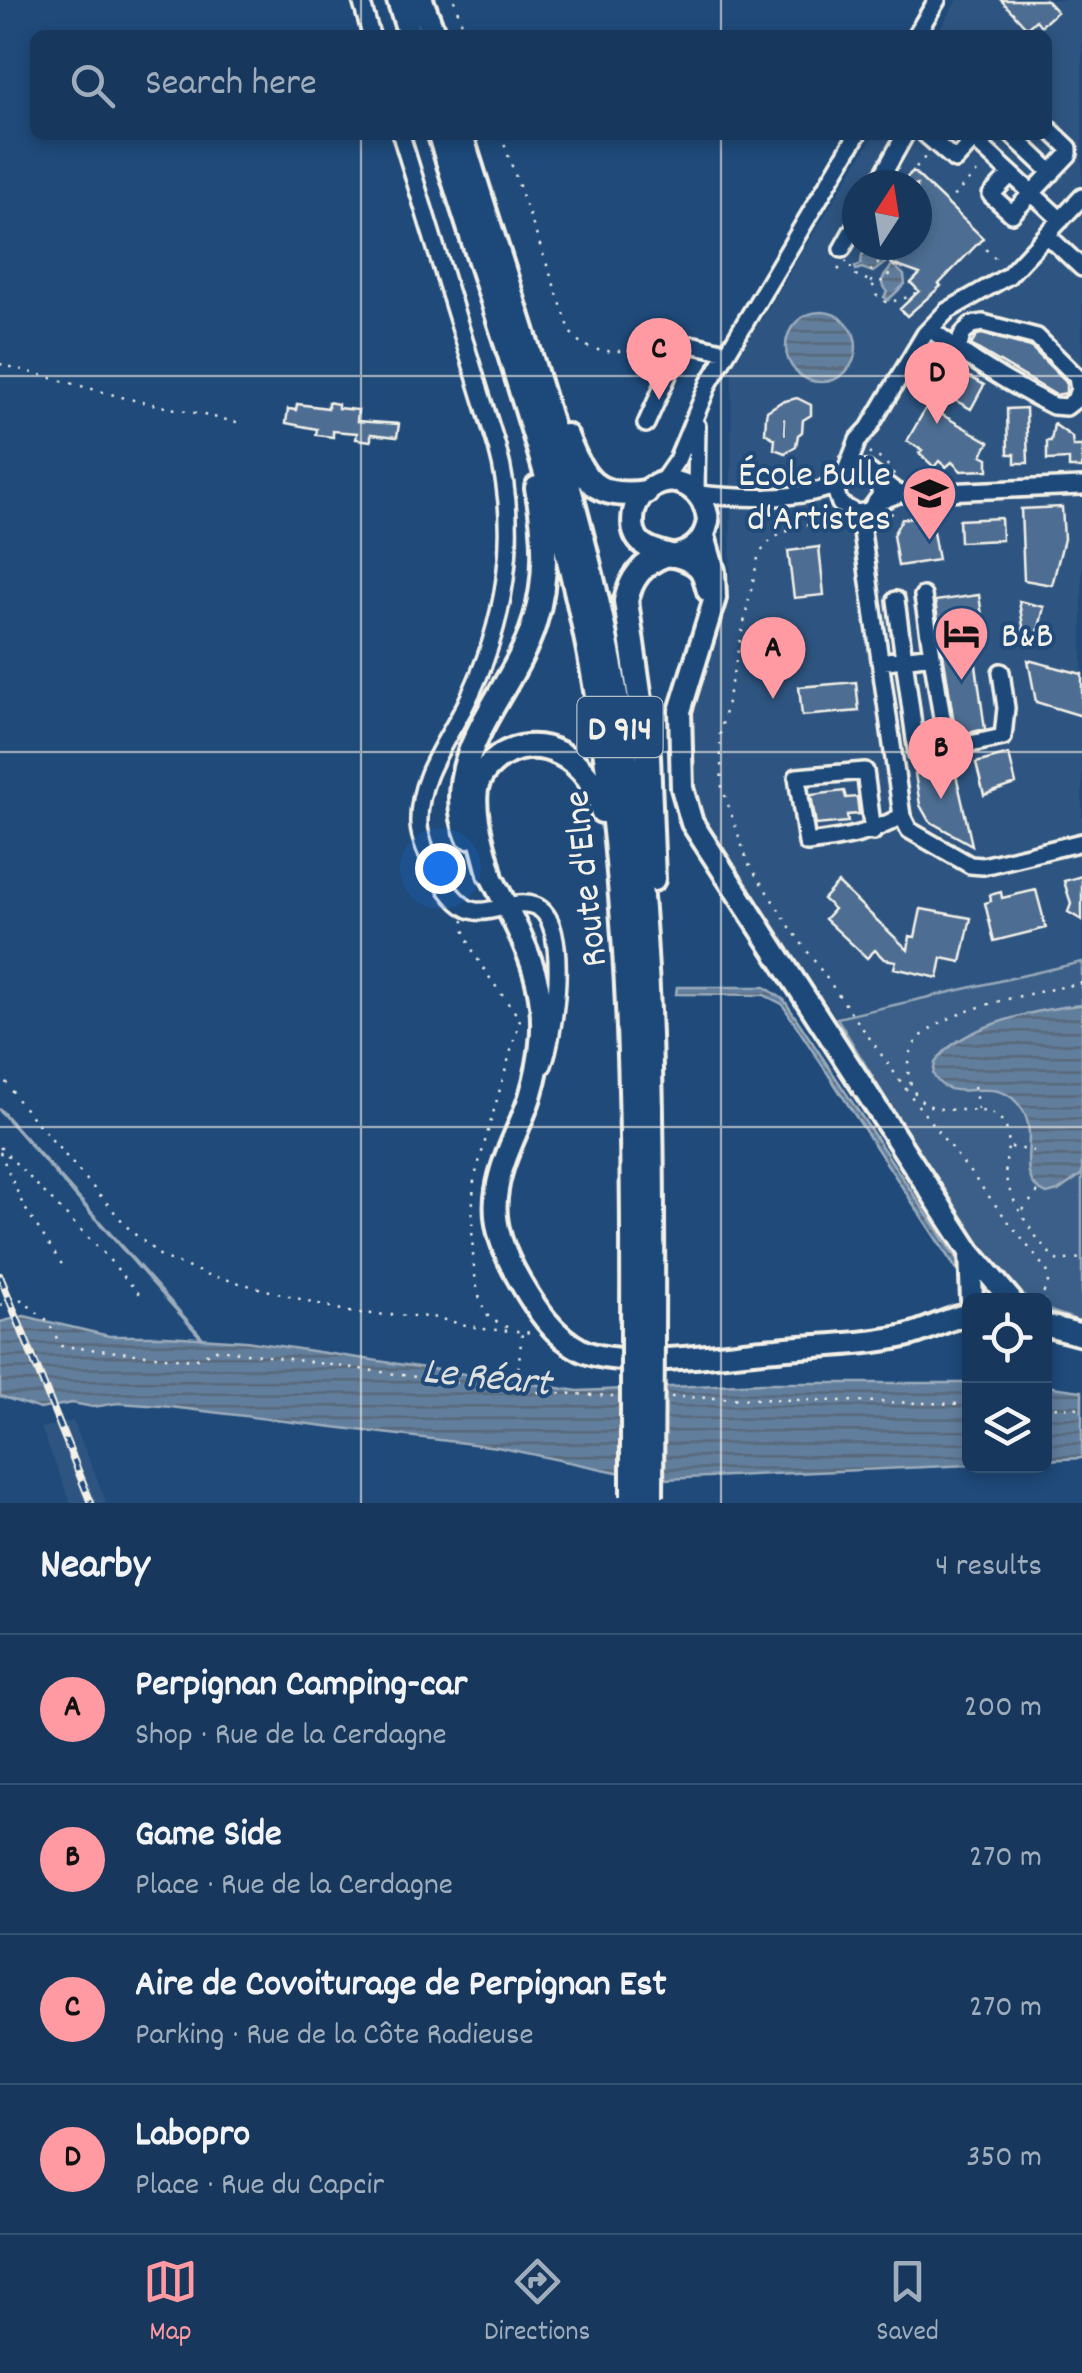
<!DOCTYPE html>
<html lang="en">
<head>
<meta charset="utf-8">
<style>
	:root { --surface:#17385c; --page:#203f62; --text:#f1f3f6; --muted:#9eacbb; --line:#365272; --accent:#ff9aa2 }
	body { margin:0; font-family:Dekko,sans-serif; background:var(--page); color:var(--text) }
	.controls { position:absolute; right:30px; bottom:30px; display:grid; overflow:hidden; border-radius:15px; box-shadow:0 5px 15px #0003 }
	.controls button { width:90px; height:90px; display:grid; place-items:center; padding:0; border:0; border-bottom:2px solid var(--line); background:var(--surface); color:var(--text); font:50px sans-serif }
	.compass { position:absolute; left:842px; top:170px; width:90px; height:90px; border-radius:50%; background:var(--surface); box-shadow:0 5px 15px #0003; rotate:12deg }
	.you { position:absolute; left:440px; top:868px; width:35px; height:35px; margin:-25px; border:8px solid #fff; border-radius:50%; background:#1a73e8; box-shadow:0 0 0 15px #1a73e833 }
	.badge { display:grid; place-items:center; width:65px; height:65px; border-radius:50%; background:var(--accent); color:#111; font-size:32px; font-weight:700 }
	.pin { position:absolute; translate:-50% -82px; filter:drop-shadow(0 2px 5px #0008) }
	.pin::after { content:''; position:absolute; top:52px; width:35px; height:30px; background:inherit; clip-path:polygon(0 0,100% 0,50% 100%) }
	.list { margin:0; padding:0; list-style:none }
	h2 { display:flex; justify-content:space-between; align-items:center; height:130px; margin:0; padding:0 40px; font-size:42px }
	h2 small { font-size:32px; font-weight:400; color:var(--muted) }
	.list li { display:grid; grid-template-columns:65px 1fr auto; gap:30px; align-items:center; box-sizing:border-box; height:150px; padding:0 40px; border-top:2px solid var(--line) }
	.list b { display:block; font-size:38px; white-space:nowrap }
	.list p { margin:0; font-size:32px; white-space:nowrap; color:var(--muted) }
	.list em { font-size:32px; font-style:normal; color:var(--muted) }
	.icon { flex:none; width:55px; height:55px; fill:none; stroke:currentColor; stroke-width:2; stroke-linecap:round; stroke-linejoin:round }
	.map { position:relative; flex:none; width:1082px; height:1503px; overflow:hidden }
	.search { position:absolute; background:var(--surface); box-shadow:0 5px 15px #0003; left:30px; right:30px; top:30px; height:110px; display:flex; align-items:center; gap:25px; box-sizing:border-box; padding:0 35px; border-radius:15px; color:var(--muted); font-size:38px }
	.sheet { height:730px; background:var(--surface) }
	nav { display:flex; justify-content:space-around; align-items:center; box-sizing:border-box; height:140px; border-top:2px solid var(--line); background:var(--surface); font-size:28px; color:var(--muted) }
	nav a { display:grid; justify-items:center; gap:5px }
	nav .on { color:var(--accent) }
	.map>svg:first-child { display:block }
</style>
</head>
<body>
<div class="map">
<svg width="1082" height="1503" viewBox="0 0 1082 1503">
	<defs>
		<pattern id="water-rules" width="6" height="5" patternUnits="userSpaceOnUse" patternTransform="scale(2.5)"><rect width="6" height="5" fill="#627e9d"/><path d="M0 2.5h6" fill="none" stroke="#58687a"/></pattern>
	</defs>
	<rect width="100%" height="100%" fill="#1f4a7a"/>
	<filter id="ink" filterUnits="userSpaceOnUse"><feTurbulence type="fractalNoise" baseFrequency=".01" numOctaves="2"/><feDisplacementMap in="SourceGraphic" scale="20" xChannelSelector="R" yChannelSelector="G"/><feConvolveMatrix kernelMatrix="1 2 1 2 8 2 1 2 1" color-interpolation-filters="sRGB"/></filter>
	<g filter="url(#ink)">
		<path fill="#2d5581" fill-rule="evenodd" d="M957,0H1082V1318L1044,1300L1023,1297L702,817L689,766L692,718L730,601L732,367L874,135H1047V35H936ZM857,185H917V245H857Z
			M73,1421L96,1476L106,1503H71L41,1428Z"/>
		<path fill="#3a5f88" stroke="#97a8b8" stroke-width="2.5" d="M1082,962V1322L1045,1309L1044,1300H1028L992,1265L967,1233L837,1018Z"/>
		<path fill="url(#water-rules)" stroke="#9cacbb" stroke-width="2.5" d="M869,249L878,250L889,260L873,272L862,268L856,270L855,267L861,264L862,255Z
			M892,264L904,275L905,284L888,300L884,297L887,292C874,278 890,274 892,264Z
			M786 347a35 35 0 1 1 70 0a35 35 0 1 1-70 0Z
			M677,987H765L784,1000L960,1264L956,1269L782,1004L764,995L676,994Z
			M1082,1005V1174L1058,1191L1047,1194C1011,1179 1041,1138 1022,1109C995,1068 952,1111 933,1074L935,1063C958,1026 1041,1008 1082,1005Z
			M24,1316L109,1336H166L246,1341L578,1391L763,1383H969V1465L664,1479L626,1474L497,1447L162,1406L118,1403L93,1407L72,1403L40,1409L0,1396V1322Z
			M1045,1386L1082,1391V1458L1045,1460Z"/>
		<g fill="none" stroke-linecap="round" stroke-linejoin="round">
			<path stroke="#9cacbb" stroke-width="4" d="M0,1110L202,1338"/>
		</g>
		<path fill="#4d6e92" stroke="#f4f1e8" stroke-width="2.5" d="M1001,0H1046L1057,12L1041,26L1036,20L1027,28Z
			M913,171L983,238L939,284L941,286L907,316L900,309L919,291L911,283L920,274L892,264L882,245H917V185H900Z
			M982,334L1031,347L1066,382V393L1056,395L971,345L977,335Z
			M935,357L984,385L971,409L938,391L942,382L926,373Z
			M797,398L811,405V415L803,420L802,432L798,435L796,446L785,453L774,449L775,439L765,433L766,416L767,411L781,402Z
			M328,402L338,404V408L358,410L357,421L399,424L397,437L371,434V441L356,439L357,433L333,431V437L316,435L317,429L286,423L288,409L296,410L297,404L328,408Z
			M927,406L989,442L982,455L988,458V470L961,471L952,462L946,467L939,461L934,467L919,453L922,450L907,441Z
			M1026,408L1028,463H1015V454H1008L1007,409Z
			M1054,424L1072,437L1073,446H1082V468H1069V459L1047,460V441H1051Z
			M1062,507L1064,539L1052,585L1024,580L1021,509Z
			M930,515L938,560L898,566L893,535L902,519Z
			M1001,518L1002,540L960,542L959,520Z
			M819,547L824,595L794,598L788,551Z
			M979,595L984,629L971,630L985,729L956,736L935,601Z
			M1019,601L1044,607L1036,641L1025,639Z
			M1028,660L1082,674V716L1036,702Z
			M856,682L859,711L802,716L799,687Z
			M1009,754L1016,784L984,795L976,763Z
			M954,766L972,845L929,821L920,805L915,774Z
			M844,791L846,798L857,797L859,814L847,815L848,822L816,825L811,795Z
			M1082,876V920L1068,912L1071,904L1064,881Z
			M838,883L908,950L910,936L915,937L921,909L971,918L961,962L942,958L938,978L894,968L896,961L884,959L875,950L867,958L825,919L834,909L823,899Z
			M1036,890L1046,928L994,941L985,903L991,901L990,895L1001,892L1002,898Z"/>
		<g fill="none" stroke-linecap="round" stroke-linejoin="round">
			<defs>
				<path id="minor" d="M361,0L371,35
					M916,35L937,0
					M401,135L497,447C521,534 505,626 465,706C445,744 417,780 419,825C420,848 450,907 475,911C495,914 515,898 535,906C572,920 554,1036 543,1065
					M926,135L955,160L974,139
					M969,135L1061,220
					M1012,135L1052,173
					M1011,174L991,195L1012,214L1069,154V148L1047,127
					M877,185L905,135
					M1047,235L1082,268
					M842,249L857,222
					M930,329C969,359 1009,384 1053,406L1066,407L1075,400L1079,389L1077,377L1037,337L983,323L971,325L962,335L958,350
					M645,349L695,345L727,352
					M646,424L673,364L674,347
					M845,473L858,440L869,428L925,334L947,311L1008,276L1082,197
					M878,480L881,495L869,511L856,513L840,504L836,492L840,479L856,469L867,470L899,494
					M661,483L677,460L709,383L857,135
					M696,492L697,426
					M699,494C743,499 795,501 837,485
					M878,502L899,494L1082,486
					M850,511L862,532L902,816L909,830L970,865L983,866L1082,842
					M923,596L932,655
					M896,600L917,754L947,749
					M880,662L932,655L947,749L1003,737L1006,708L1001,672
					M873,832L865,771L797,777L807,843C846,838 868,835 902,816"/>
				<path id="major" d="M704,536L714,571L715,598L680,711L682,788L692,823L970,1252L1011,1300
					M671,556C692,553 704,542 708,521C706,493 679,471 652,487C643,492 636,502 634,512C625,562 680,547 699,568C704,574 706,584 708,591
					M490,874C532,957 559,1000 530,1097C520,1128 502,1157 497,1190C491,1224 504,1254 521,1283C536,1309 554,1336 581,1350C623,1371 729,1352 777,1349C819,1345 863,1345 905,1336C928,1331 947,1318 970,1314
					M970,1253L972,1300
					M1044,1325L1082,1335"/>
				<path id="highway" d="M399,0L410,35
					M421,0L434,35
					M440,135C497,321 566,504 597,696C632,909 634,1123 633,1338
					M461,135C517,318 582,501 615,689C653,904 653,1121 652,1339
					M566,436C584,480 594,500 646,492
					M468,836C438,756 512,695 534,624C548,580 546,532 537,488
					M490,874C484,847 472,817 476,789C478,778 484,770 492,763C535,724 594,761 602,811
					M653,879L648,756L626,601C631,578 642,564 664,555"/>
			</defs>
			<use href="#minor" stroke="#f4f1e8" stroke-width="22"/>
			<use href="#major" stroke="#f4f1e8" stroke-width="28"/>
			<use href="#highway" stroke="#f4f1e8" stroke-width="30"/>
			<path stroke="#f4f1e8" stroke-width="2.5" stroke-dasharray="2.5 8" stroke-linecap="butt" d="M454,0L466,35
				M501,135L571,333C586,354 609,352 633,350
				M909,175L926,156
				M946,204L981,168
				M978,242L999,262
				M888,258L871,268L872,282L885,281L895,265
				M838,270L848,260L853,274L872,282L876,295L887,303L912,296L919,289
				M0,364L129,399L241,423
				M818 492a40 40 0 1 1 80 0a40 40 0 1 1-80 0Z
				M829,520C801,527 770,530 758,558L720,734L722,787L748,863L790,927L916,1103L1047,1271C1051,1283 1045,1291 1038,1300
				M464,920C460,944 505,998 520,1019L474,1180C472,1215 468,1287 488,1316C493,1321 502,1325 509,1328
				M1082,983C1039,992 962,1005 928,1031C914,1041 907,1052 908,1070C915,1137 985,1091 1004,1124C1014,1141 1003,1159 1006,1177C1009,1200 1040,1247 1058,1261L1082,1258
				M0,1073L19,1102L131,1231L162,1257L202,1273L353,1313L432,1317L483,1329L513,1331
				M974,1086L978,1109
				M0,1147L105,1255L141,1296
				M1011,1147L1034,1151
				M0,1152L23,1205L63,1266
				M1023,1210L1041,1188
				M0,1305L20,1299L47,1320L61,1346L193,1360L218,1349L516,1391L613,1396
				M516,1331L533,1333
				M516,1389L522,1333
				M671,1397L970,1404
				M1044,1407L1082,1408"/>
			<use href="#minor" stroke="#1f4a7a" stroke-width="15"/>
			<use href="#major" stroke="#1f4a7a" stroke-width="20"/>
			<use href="#highway" stroke="#1f4a7a" stroke-width="22"/>
			<defs>
				<path id="rail" d="M0,1276L91,1503"/>
			</defs>
			<use href="#rail" stroke="#f4f1e8" stroke-width="8"/>
			<use href="#rail" stroke="#1f4a7a" stroke-width="4" stroke-dasharray="11" stroke-linecap="butt"/>
			<defs>
				<path id="highway-bridge" d="M633,1496V1338
					M651,1496L652,1339"/>
			</defs>
			<use href="#highway-bridge" stroke="#f4f1e8" stroke-width="30" stroke-linecap="butt"/>
			<use href="#highway-bridge" stroke="#1f4a7a" stroke-width="22"/>
		</g>
	</g>
	<path fill="none" stroke="#f4f1e8" stroke-width="2.5" stroke-opacity="0.55" d="M361,0V35M721,0V35M361,135V1503M721,135V1503M0,376H1082M0,752H1082M0,1127H1082"/>
	<defs>
		<symbol id="school-pin" viewBox="-11 -11 22 30"><path d="M0 17L-7.5 6A9.5 9.5 0 1 1 7.5 6Z" fill="#ff9aa2" stroke="#1f4a7a"/><path d="M0-5L7-2L0 1L-7-2ZM-4 1L0 2.5L4 1V4Q0 6-4 4Z" fill="#111"/></symbol>
		<symbol id="hotel-pin" viewBox="-11 -11 22 30"><path d="M0 17L-7.5 6A9.5 9.5 0 1 1 7.5 6Z" fill="#ff9aa2" stroke="#1f4a7a"/><path d="M-6-4.5h1.5V1H6V5H4.5V3h-9V5H-6ZM-4 0a1.8 1.8 0 1 1 3.6 0ZM.5 0V-2.5h3Q6-2.5 6 0Z" fill="#111"/></symbol>
	</defs>
	<g fill-rule="evenodd">
		<use href="#school-pin" x="898" y="462" width="63" height="86"/>
		<use href="#hotel-pin" x="930" y="602" width="63" height="86"/>
	</g>
	<g text-anchor="middle" stroke-width="8" stroke-linejoin="round" paint-order="stroke">
		<g font-size="32" fill="#cad0d2">
			<text x="784" y="438">1</text>
		</g>
		<rect fill="#1f4a7a" stroke="#b4bfc7" stroke-width="2.5" x="577.5" y="697" width="85" height="60" rx="8"/>
		<g font-size="35" font-weight="bold" fill="#f4f1e8">
			<text x="620" y="739">D 914</text>
		</g>
		<g font-size="38" fill="#f4f1e8" stroke="#1f4a7a" text-anchor="end">
			<text x="891" y="485">École Bulle<tspan x="891" dy="44">d'Artistes</tspan></text>
			<text x="1001" y="646" text-anchor="start">B&amp;B</text>
		</g>
		<g font-size="38" fill="#f4f1e8" stroke="#1f4a7a">
			<text transform="translate(583 879) rotate(-96)" y="13">Route d'Elne</text>
		</g>
		<g font-size="40" font-style="italic" fill="#dee0dd" stroke="#1f4a7a">
			<text transform="translate(487 1374) rotate(6)" y="14">Le Réart</text>
		</g>
	</g>
</svg>
<div class="controls">
<button><svg class="icon" aria-label="locate" viewBox="0 0 24 24"><circle cx="12" cy="12" r="6"/><path d="M12 2v4M12 18v4M2 12h4M18 12h4"/></svg></button>
<button><svg class="icon" aria-label="layers" viewBox="0 0 24 24"><path d="M12 4l9 5-9 5-9-5zM3 14l9 5 9-5"/></svg></button>
</div>
<svg class="compass" viewBox="-18 -18 36 36"><path d="M0-13l5 13h-10z" fill="#e53935"/><path d="M0 13l5-13h-10z" fill="#9eacbb"/></svg>
<div class="you"></div>
<div class="pin badge" style="left:773px;top:699px">A</div>
<div class="pin badge" style="left:941px;top:799px">B</div>
<div class="pin badge" style="left:659px;top:400px">C</div>
<div class="pin badge" style="left:937px;top:424px">D</div>
<div class="search"><svg class="icon" aria-label="search" viewBox="0 0 24 24"><circle cx="10" cy="10" r="6"/><path d="M15 15l6 6"/></svg>Search here</div>
</div>
<section class="sheet">
<h2>Nearby<small>4 results</small></h2>
<ul class="list">
<li><span class="badge">A</span><div><b>Perpignan Camping-car</b><p>Shop · Rue de la Cerdagne</p></div><em>200 m</em></li>
<li><span class="badge">B</span><div><b>Game Side</b><p>Place · Rue de la Cerdagne</p></div><em>270 m</em></li>
<li><span class="badge">C</span><div><b>Aire de Covoiturage de Perpignan Est</b><p>Parking · Rue de la Côte Radieuse</p></div><em>270 m</em></li>
<li><span class="badge">D</span><div><b>Labopro</b><p>Place · Rue du Capcir</p></div><em>350 m</em></li>
</ul>
</section>
<nav>
<a class="on"><svg class="icon" aria-label="map" viewBox="0 0 24 24"><path d="M3 6l6-2 6 2 6-2v14l-6 2-6-2-6 2zM9 4v14M15 6v14"/></svg>Map</a>
<a><svg class="icon" aria-label="directions" viewBox="0 0 24 24"><path d="M12 3l9 9-9 9-9-9zM9 14v-3h6M13 9l2 2-2 2"/></svg>Directions</a>
<a><svg class="icon" aria-label="saved" viewBox="0 0 24 24"><path d="M7 4h10v16l-5-4-5 4z"/></svg>Saved</a>
</nav>
</body>
</html>
